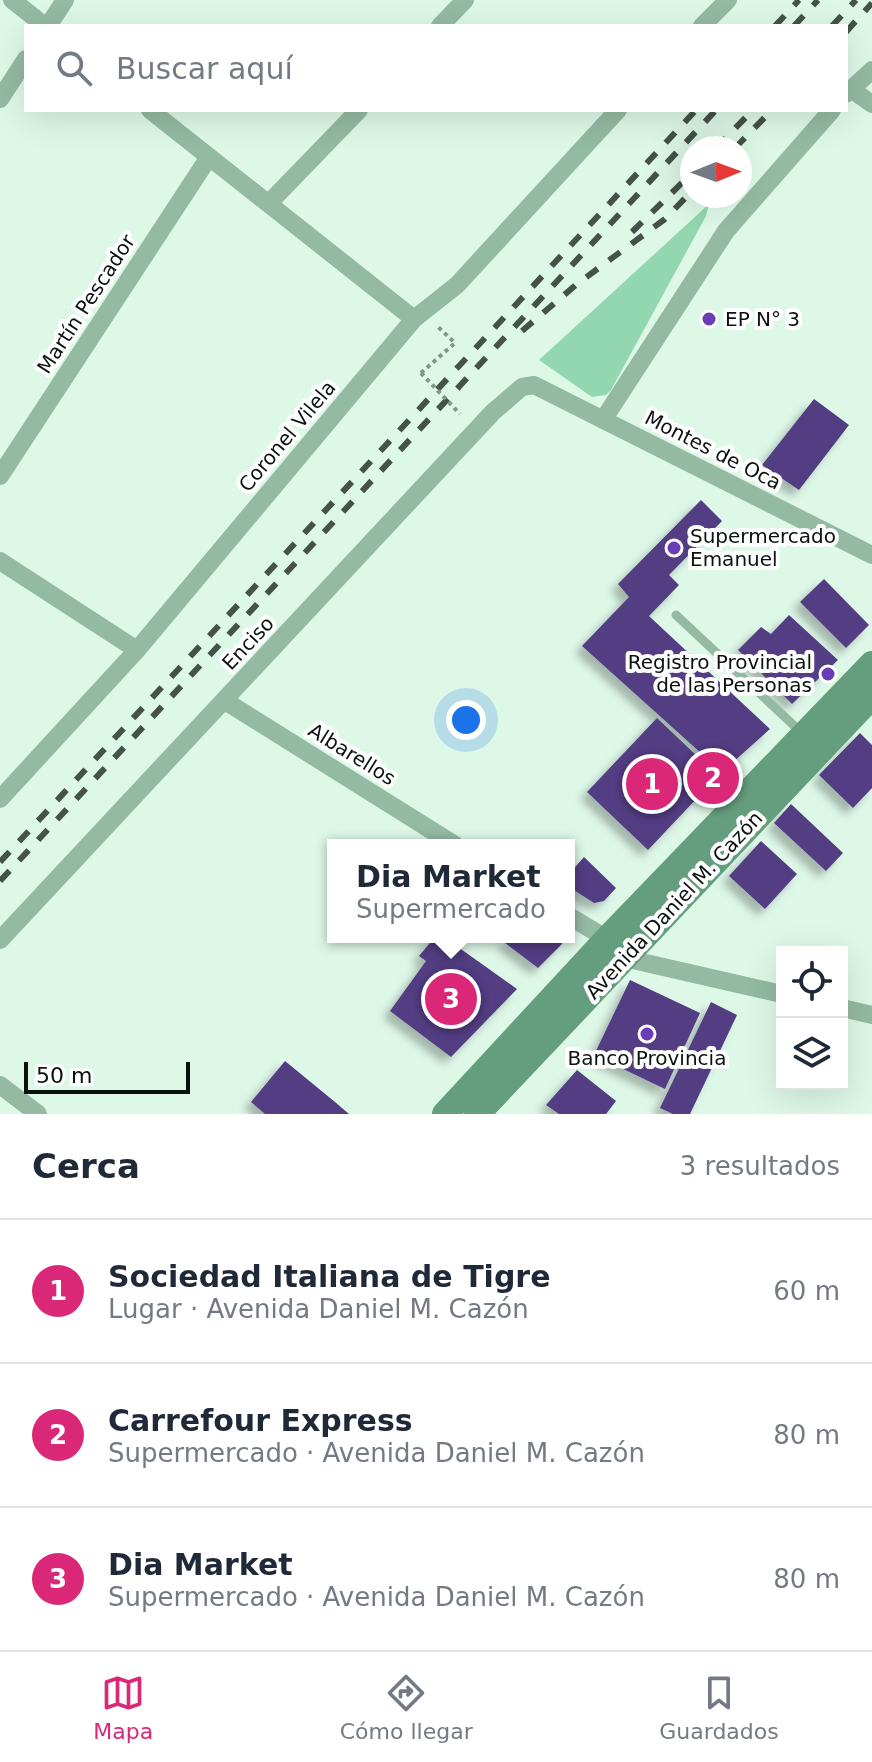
<!DOCTYPE html>
<html lang="es">
<head>
<meta charset="utf-8">
<style>
	:root { --surface:#fff; --page:#f6f6f7; --text:#1f2937; --muted:#747a83; --line:#e0e1e3; --accent:#db2777 }
	body { margin:0; font-family:"DejaVu Sans",sans-serif; background:var(--page); color:var(--text) }
	.controls { position:absolute; right:24px; bottom:24px; display:grid; overflow:hidden; border-radius:0px; box-shadow:0 8px 32px #0002 }
	.controls button { width:72px; height:72px; display:grid; place-items:center; padding:0; border:0; border-bottom:2px solid var(--line); background:var(--surface); color:var(--text); font:40px sans-serif }
	.compass { position:absolute; left:680px; top:136px; width:72px; height:72px; border-radius:50%; background:var(--surface); box-shadow:0 8px 32px #0002; rotate:89deg }
	.scale { position:absolute; left:24px; bottom:20px; width:166px; box-sizing:border-box; padding-left:8px; border:4px solid #09120d; border-top:0; font-size:22px; line-height:28px; white-space:nowrap; color:#09120d; -webkit-text-stroke:6px #fefefe; paint-order:stroke }
	.you { position:absolute; left:466px; top:720px; width:28px; height:28px; margin:-20px; border:6px solid #fff; border-radius:50%; background:#1a73e8; box-shadow:0 0 0 12px #1a73e833 }
	.badge { display:grid; place-items:center; width:52px; height:52px; border-radius:50%; background:var(--accent); color:#fff; font-size:26px; font-weight:700 }
	.pin { position:absolute; translate:-50% -50%; border:4px solid #fff; box-shadow:0 2px 8px #0006 }
	.popup { position:absolute; left:327px; top:839px; width:248px; height:104px; box-sizing:border-box; display:grid; place-content:center; border-radius:0px; background:var(--surface); filter:drop-shadow(0 2px 6px #0005); font-size:26px; white-space:nowrap; color:var(--muted) }
	.popup b { font-size:30px; color:var(--text) }
	.popup::after { content:''; position:absolute; left:50%; top:100%; margin-left:-16px; border:16px solid transparent; border-top-color:var(--surface) }
	.list { margin:0; padding:0; list-style:none }
	h2 { display:flex; justify-content:space-between; align-items:center; height:104px; margin:0; padding:0 32px; font-size:34px }
	h2 small { font-size:26px; font-weight:400; color:var(--muted) }
	.list li { display:grid; grid-template-columns:52px 1fr auto; gap:24px; align-items:center; box-sizing:border-box; height:144px; padding:0 32px; border-top:2px solid var(--line) }
	.list b { display:block; font-size:30px; white-space:nowrap }
	.list p { margin:0; font-size:26px; white-space:nowrap; color:var(--muted) }
	.list em { font-size:26px; font-style:normal; color:var(--muted) }
	.icon { flex:none; width:44px; height:44px; fill:none; stroke:currentColor; stroke-width:2; stroke-linecap:round; stroke-linejoin:round }
	.map { position:relative; flex:none; width:872px; height:1114px; overflow:hidden }
	.search { position:absolute; background:var(--surface); box-shadow:0 8px 32px #0002; left:24px; right:24px; top:24px; height:88px; display:flex; align-items:center; gap:20px; box-sizing:border-box; padding:0 28px; border-radius:0px; color:var(--muted); font-size:30px }
	.sheet { height:536px; background:var(--surface) }
	nav { display:flex; justify-content:space-around; align-items:center; box-sizing:border-box; height:112px; border-top:2px solid var(--line); background:var(--surface); font-size:22px; color:var(--muted) }
	nav a { display:grid; justify-items:center; gap:4px }
	nav .on { color:var(--accent) }
	.map>svg:first-child { display:block }
</style>
</head>
<body>
<div class="map">
<svg width="872" height="1114" viewBox="0 0 872 1114">
	<defs>
		<filter id="shadow"><feDropShadow dx="-7" dy="7" stdDeviation="4" flood-color="#0004"/></filter>
	</defs>
	<rect width="100%" height="100%" fill="#def8e8"/>
	<path fill="#92d7b0" d="M709,204L706,216L611,390L606,395L592,397L539,360Z"/>
	<path fill="#533c83" filter="url(#shadow)" d="M814,399L849,425L799,490L762,465Z
		M701,500L722,521L669,575L679,585L649,616L770,729L722,772L582,646L629,597L618,584Z
		M824,579L869,625L846,648L800,602Z
		M789,615L838,660L792,704L738,650L761,627L771,634Z
		M657,718L718,776L648,850L587,792Z
		M860,733L872,745V788L853,808L819,775Z
		M791,804L843,853L826,871L774,823Z
		M761,841L797,874L765,909L729,876Z
		M584,857L616,888L604,901L594,903L569,887V874Z
		M435,937H444L517,989L451,1057L390,1011L426,961L419,956Z
		M509,937H561L562,944L538,968L505,943Z
		M630,980L700,1013L665,1089L594,1055Z
		M711,1002L737,1015L690,1114H673L660,1108Z
		M285,1061L335,1102L349,1114H265L251,1102Z
		M577,1070L616,1101L606,1114H559L546,1105Z"/>
	<g fill="none" stroke-linecap="round" stroke-linejoin="round">
		<path stroke="#829589" stroke-width="4" stroke-dasharray="4 4" stroke-linecap="butt" d="M421,373L455,343L436,325"/>
		<path stroke="#94baa3" stroke-width="9" d="M676,615L803,734"/>
		<path stroke="#94baa3" stroke-width="18" d="M12,0L45,26
			M48,26L65,0
			M440,26L465,0
			M702,26L728,0
			M851,89L872,104
			M846,94L872,70
			M0,99L26,59
			M150,110L414,319
			M269,203L359,110
			M603,420L726,231L832,110
			M0,476L209,157
			M0,561L137,650
			M225,701L455,845
			M0,799L137,650L414,319L457,285L618,110
			M569,916L607,939L624,958L782,994
			M0,940L493,412L522,387L534,385L872,555
			M842,1008L872,1015
			M0,1085L38,1114"/>
		<path stroke="#659e7e" stroke-width="26" d="M445,1114L607,939L872,664
			M477,1114L872,696"/>
		<path stroke="#44524a" stroke-width="6" stroke-dasharray="14 14" stroke-linecap="butt" d="M775,26L799,0
			M794,26L818,0
			M832,26L856,0
			M846,32L872,3
			M716,148L753,110
			M735,148L772,110
			M632,232L692,173
			M522,331L577,284L665,219L692,191
			M0,862L696,110
			M0,881L716,110"/>
		<path stroke="#829589" stroke-width="4" stroke-dasharray="4 4" stroke-linecap="butt" d="M421,373L460,414"/>
	</g>
	<g fill="#693db5" stroke="#fefefe" stroke-width="3">
		<circle cx="709" cy="319" r="8"/>
		<circle cx="674" cy="548" r="8"/>
		<circle cx="828" cy="674" r="8"/>
		<circle cx="647" cy="1034" r="8"/>
	</g>
	<g text-anchor="middle" stroke-width="8" stroke-linejoin="round" paint-order="stroke">
		<g font-size="20" fill="#09120d" stroke="#fefefe">
			<text transform="translate(86 304) rotate(-57)" y="7">Martín Pescador</text>
			<text transform="translate(287 436) rotate(-50)" y="7">Coronel Vilela</text>
			<text transform="translate(713 450) rotate(27)" y="7">Montes de Oca</text>
			<text transform="translate(248 643) rotate(-47)" y="7">Enciso</text>
			<text transform="translate(352 754) rotate(32)" y="7">Albarellos</text>
			<text transform="translate(674 905) rotate(-47)" y="7">Avenida Daniel M. Cazón</text>
		</g>
		<g font-size="20" fill="#09120d" stroke="#fefefe" text-anchor="start">
			<text x="725" y="326">EP N° 3</text>
			<text x="690" y="543">Supermercado<tspan x="690" dy="23">Emanuel</tspan></text>
			<text x="812" y="669" text-anchor="end">Registro Provincial<tspan x="812" dy="23">de las Personas</tspan></text>
			<text x="647" y="1065" text-anchor="middle">Banco Provincia</text>
		</g>
	</g>
</svg>
<div class="controls">
<button><svg class="icon" aria-label="locate" viewBox="0 0 24 24"><circle cx="12" cy="12" r="6"/><path d="M12 2v4M12 18v4M2 12h4M18 12h4"/></svg></button>
<button><svg class="icon" aria-label="layers" viewBox="0 0 24 24"><path d="M12 4l9 5-9 5-9-5zM3 14l9 5 9-5"/></svg></button>
</div>
<svg class="compass" viewBox="-18 -18 36 36"><path d="M0-13l5 13h-10z" fill="#e53935"/><path d="M0 13l5-13h-10z" fill="#747a83"/></svg>
<div class="scale">50 m</div>
<div class="you"></div>
<div class="pin badge" style="left:652px;top:784px">1</div>
<div class="pin badge" style="left:713px;top:778px">2</div>
<div class="pin badge" style="left:451px;top:999px">3</div>
<div class="popup"><b>Dia Market</b>Supermercado</div>
<div class="search"><svg class="icon" aria-label="search" viewBox="0 0 24 24"><circle cx="10" cy="10" r="6"/><path d="M15 15l6 6"/></svg>Buscar aquí</div>
</div>
<section class="sheet">
<h2>Cerca<small>3 resultados</small></h2>
<ul class="list">
<li><span class="badge">1</span><div><b>Sociedad Italiana de Tigre</b><p>Lugar · Avenida Daniel M. Cazón</p></div><em>60 m</em></li>
<li><span class="badge">2</span><div><b>Carrefour Express</b><p>Supermercado · Avenida Daniel M. Cazón</p></div><em>80 m</em></li>
<li><span class="badge">3</span><div><b>Dia Market</b><p>Supermercado · Avenida Daniel M. Cazón</p></div><em>80 m</em></li>
</ul>
</section>
<nav>
<a class="on"><svg class="icon" aria-label="map" viewBox="0 0 24 24"><path d="M3 6l6-2 6 2 6-2v14l-6 2-6-2-6 2zM9 4v14M15 6v14"/></svg>Mapa</a>
<a><svg class="icon" aria-label="directions" viewBox="0 0 24 24"><path d="M12 3l9 9-9 9-9-9zM9 14v-3h6M13 9l2 2-2 2"/></svg>Cómo llegar</a>
<a><svg class="icon" aria-label="saved" viewBox="0 0 24 24"><path d="M7 4h10v16l-5-4-5 4z"/></svg>Guardados</a>
</nav>
</body>
</html>
